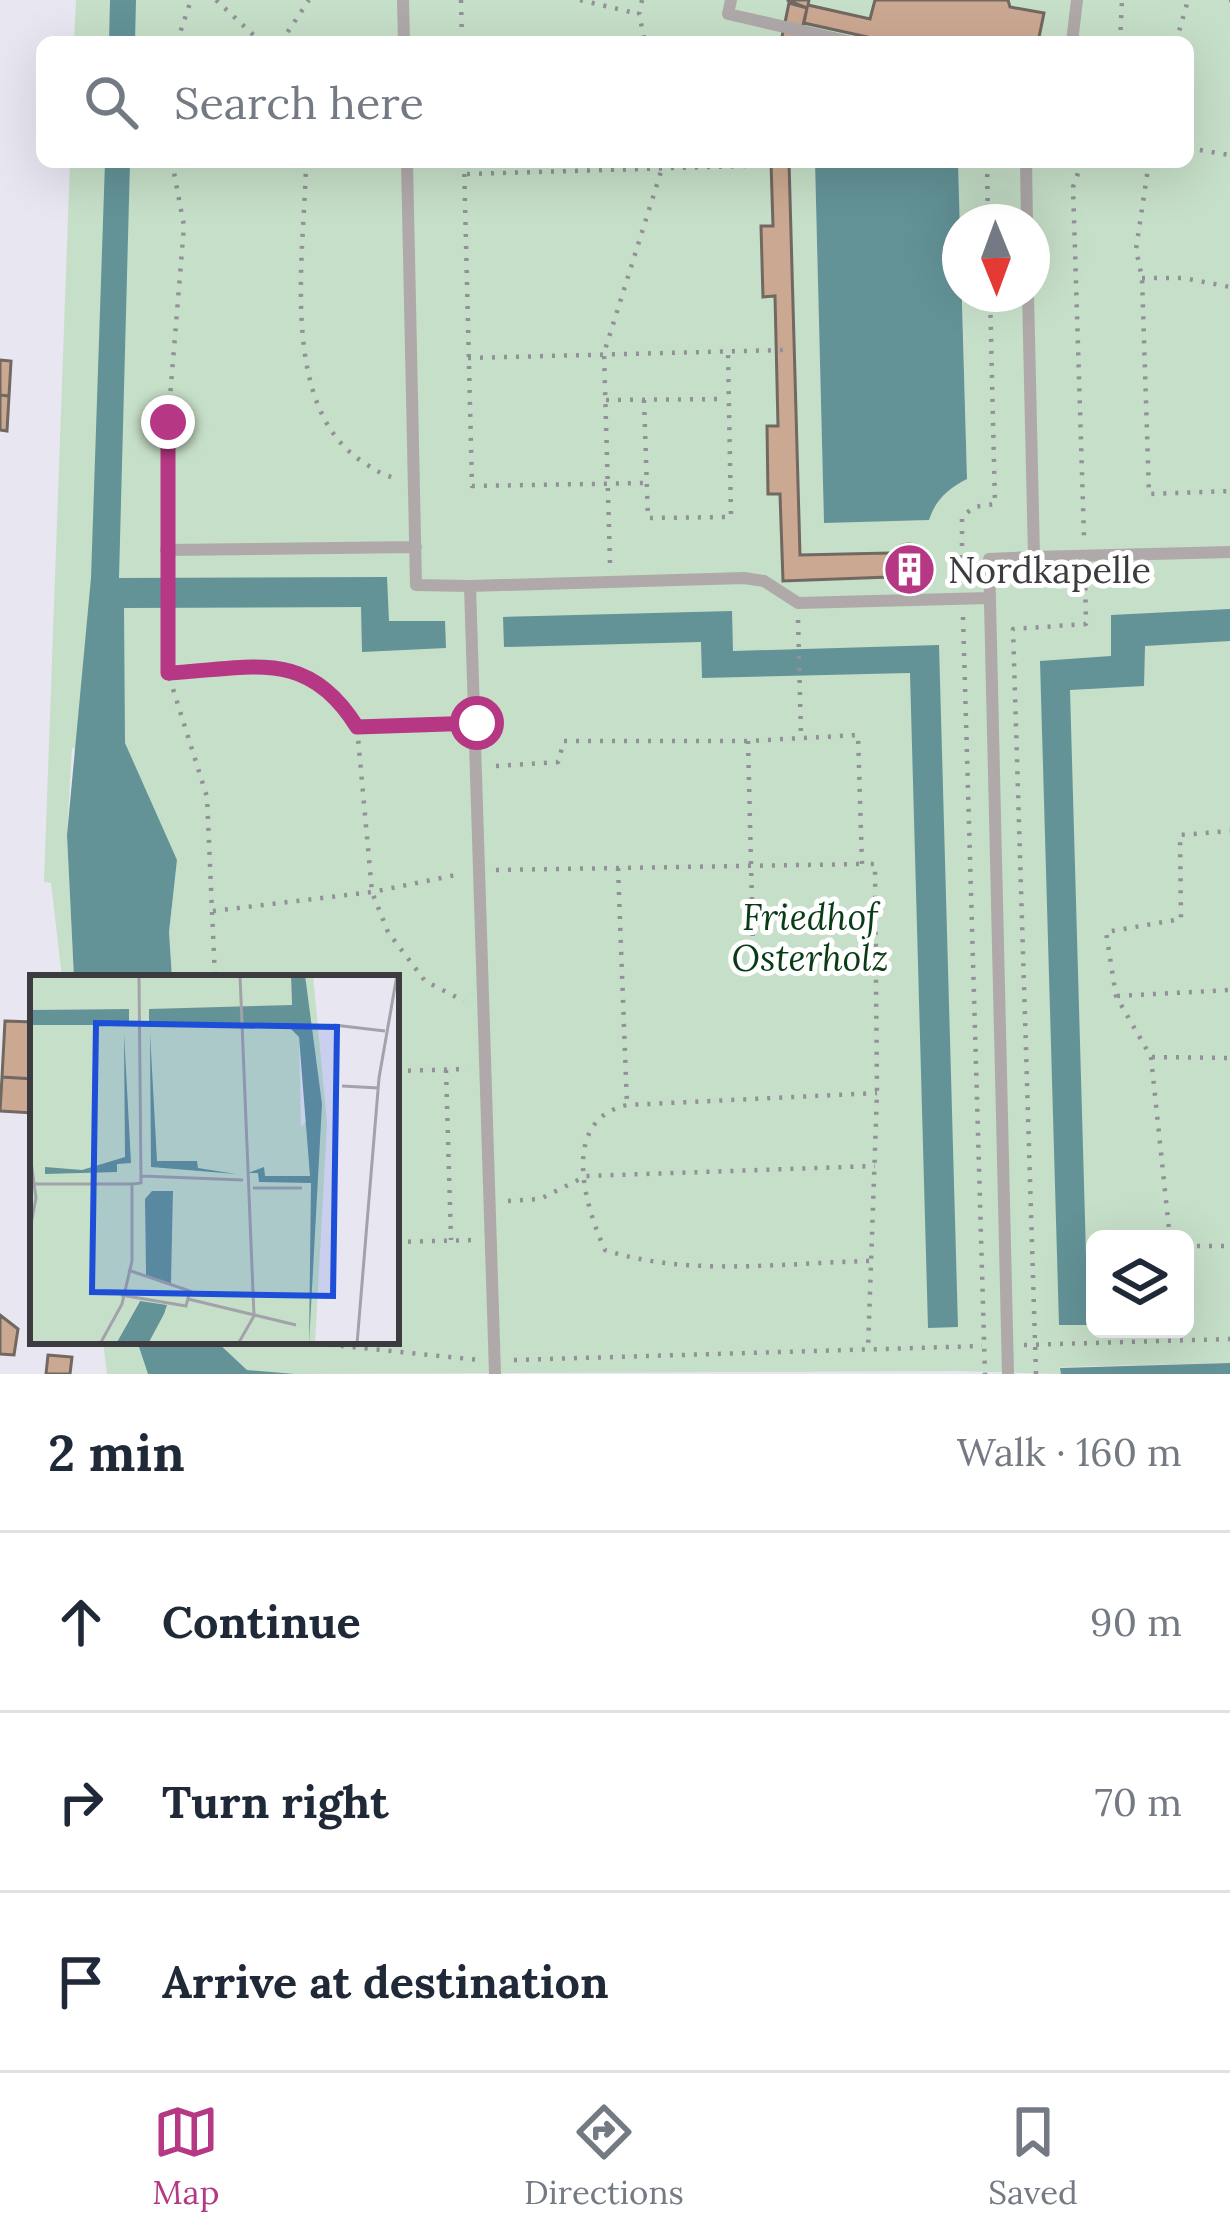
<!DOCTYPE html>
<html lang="en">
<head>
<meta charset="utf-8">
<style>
	:root { --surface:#fff; --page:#f2f2f3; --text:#1f2937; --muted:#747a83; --line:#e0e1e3; --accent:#b63783 }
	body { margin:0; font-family:Lora,serif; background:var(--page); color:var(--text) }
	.controls { position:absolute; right:36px; bottom:36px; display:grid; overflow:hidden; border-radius:18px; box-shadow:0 12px 48px #0002 }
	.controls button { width:108px; height:108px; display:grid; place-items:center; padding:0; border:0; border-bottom:3px solid var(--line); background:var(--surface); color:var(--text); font:60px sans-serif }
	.compass { position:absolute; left:942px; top:204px; width:108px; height:108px; border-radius:50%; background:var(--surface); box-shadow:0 12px 48px #0002; rotate:179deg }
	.stop { position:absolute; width:36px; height:36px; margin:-27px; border:9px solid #b63783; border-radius:50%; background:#fff }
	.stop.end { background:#b63783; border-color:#fff; box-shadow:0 3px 12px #0008 }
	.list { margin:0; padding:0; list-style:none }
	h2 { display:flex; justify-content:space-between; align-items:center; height:156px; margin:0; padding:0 48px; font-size:51px }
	h2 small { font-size:39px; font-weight:400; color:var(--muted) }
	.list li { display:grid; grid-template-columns:78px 1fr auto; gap:36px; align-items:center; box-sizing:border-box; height:180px; padding:0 48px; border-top:3px solid var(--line) }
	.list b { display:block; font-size:45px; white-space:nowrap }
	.list em { font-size:39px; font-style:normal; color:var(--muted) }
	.icon { flex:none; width:66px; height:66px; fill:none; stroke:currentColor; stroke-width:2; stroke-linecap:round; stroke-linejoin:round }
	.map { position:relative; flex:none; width:1230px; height:1374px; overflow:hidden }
	.search { position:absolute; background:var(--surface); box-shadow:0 12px 48px #0002; left:36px; right:36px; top:36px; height:132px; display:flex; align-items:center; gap:30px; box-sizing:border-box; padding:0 42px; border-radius:18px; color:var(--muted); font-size:45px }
	.sheet { height:696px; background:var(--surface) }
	nav { display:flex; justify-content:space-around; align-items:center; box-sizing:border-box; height:168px; border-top:3px solid var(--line); background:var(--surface); font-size:33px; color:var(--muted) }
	nav a { display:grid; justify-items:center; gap:6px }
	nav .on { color:var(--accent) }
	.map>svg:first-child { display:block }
</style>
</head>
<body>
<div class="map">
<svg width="1230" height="1374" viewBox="0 0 1230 1374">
	<rect width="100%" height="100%" fill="#e8e6f1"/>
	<path fill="#c6dfc8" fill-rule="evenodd" d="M76,0H1230V1363L1061,1367V1374L958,1371L295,1374L247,1370L216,1341H396V978H172L169,932L177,860L72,747L67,835L74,978H62L51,883L44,882L70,162H815L824,522L928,520C936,499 948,489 967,479L962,294H1032V222H960V233L958,162H1188V42H74ZM1095,1239H1185V1329H1095Z
		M103,1341H137L148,1374H107Z"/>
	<path fill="#639397" d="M110,0H136L135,42H109Z
		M105,162H130L119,578L387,577L389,621H445L446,648L362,652L361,607L124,608L125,743L177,860L169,932L172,978H74L67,835L91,578Z
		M815,162H958L967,479C948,489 936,499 929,520L824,523Z
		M1230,609V641L1145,646L1144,686L1070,690L1088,1325H1059L1040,661L1111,656V615Z
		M732,611L733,651L939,645L958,1327L928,1328L910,673L702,678L701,642L504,647L503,617Z
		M137,1341H216L247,1370L295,1374H148Z
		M1230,1363V1374H1061L1060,1368Z"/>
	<path fill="#cba891" stroke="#716862" stroke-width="3" d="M787,0H809L808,5L870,19L875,0H1008L1010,7L1044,13L1038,42H890L804,23L807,8Z
		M789,3L807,8L799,42H781Z
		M771,162H789L800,555L889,553V577L783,581L780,494H768L767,426H778L775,296L763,297L761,226H773Z
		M0,360L11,361L9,396L0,395Z
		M0,395L9,396L7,431L0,430Z
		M888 565a21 21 0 1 1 42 0a21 21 0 1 1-42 0Z
		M5,1021L33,1022V1079L2,1077Z
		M2,1077L33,1079V1113L0,1111Z
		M0,1315L18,1329L14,1355L0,1354Z
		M48,1355L72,1357L70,1374H46Z"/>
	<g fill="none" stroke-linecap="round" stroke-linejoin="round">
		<path stroke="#929098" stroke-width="4.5" stroke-dasharray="3 9" stroke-linecap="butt" d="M216,0L261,42
			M461,0L462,42
			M580,0L639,14
			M642,0L639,14L645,42
			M1229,0H1230
			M177,42L191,0
			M281,42L309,0
			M1120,42L1122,0
			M1176,42L1188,0
			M1188,148L1230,155
			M306,162C305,250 277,407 363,462C374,469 383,476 397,478
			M464,162L472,486L646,483
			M987,162L988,222
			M1082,162L1073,187L1084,537
			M1149,162L1136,249L1142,278L1149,494L1230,491
			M467,174L779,165
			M1142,278H1183L1230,287
			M468,358L783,350
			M606,400L726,399
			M644,400L648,518L731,517L728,352
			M167,535L168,422L184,226L172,162
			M610,563L604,353L664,162
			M166,570L168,673L207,797L215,978
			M962,582V517L974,507L995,504L990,294
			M963,617L985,1374
			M798,620L801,735
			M168,673L283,668L315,678L338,696L357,727L372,892L388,932L425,981L464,1001
			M357,727L459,724
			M748,741L753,944
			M496,766L558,762L564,741H748L858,735L862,864H875L877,1093L868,1349
			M618,868L627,1105
			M496,870L862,864
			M213,911L372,892L461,874
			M1117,996L1230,990
			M1152,1057L1230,1058
			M446,1070L451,1240
			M396,1071L468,1069
			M508,1201L540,1199L586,1176L875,1166
			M1170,1239L1151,1057L1116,996L1106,932L1181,919L1180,835L1230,831
			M396,1242L474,1240
			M1185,1246H1230
			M869,1261C783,1263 687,1277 605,1250C584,1204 560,1120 627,1105L877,1093
			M293,1341L479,1360
			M1024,1345L1230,1339
			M514,1360L982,1346
			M1036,1374L1013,629L1086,624L1085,573"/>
		<path stroke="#afa9a9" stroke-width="12" d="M403,0L404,42
			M731,0L728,14L851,42
			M1072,42L1077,0
			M407,162L416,585L470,586L495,1374
			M1026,162L1027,222
			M166,550L416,547
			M1034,557L1230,552
			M470,586L744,578L764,581L798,603L989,598
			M1008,1374L989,559L1034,557L1028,294"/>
	</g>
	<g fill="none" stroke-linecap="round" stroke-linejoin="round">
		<path stroke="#b63783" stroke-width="15" d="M168,422V673C251,669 307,646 357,727L477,723"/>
	</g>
	<defs>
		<symbol id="building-disc" viewBox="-11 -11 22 22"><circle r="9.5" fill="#b63783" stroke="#fff"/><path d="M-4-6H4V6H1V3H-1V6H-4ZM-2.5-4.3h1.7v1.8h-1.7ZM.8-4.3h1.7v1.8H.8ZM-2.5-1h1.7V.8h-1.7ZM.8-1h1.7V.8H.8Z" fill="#fff"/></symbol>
	</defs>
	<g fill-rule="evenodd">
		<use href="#building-disc" x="880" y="540" width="59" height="59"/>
	</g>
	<g text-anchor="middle" stroke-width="10" stroke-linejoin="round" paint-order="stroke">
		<g font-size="36" fill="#3c3b3f" stroke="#fff" text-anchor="start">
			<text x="948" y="583">Nordkapelle</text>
		</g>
		<g font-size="36" font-style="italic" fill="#093c16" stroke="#fff">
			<text x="810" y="930">Friedhof<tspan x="810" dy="41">Osterholz</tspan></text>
		</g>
	</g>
	<g transform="translate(30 975)">
		<rect width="369" height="369" fill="#e8e6f1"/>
		<path d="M0,0H261L262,30L119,48L259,52L269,61L271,152L292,129L277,46L275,0H283L297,148L285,369H118L134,339L109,326L86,369H0V50L99,49V34L0,35ZM123,216L143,217L141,310L116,299L115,225Z" fill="#c6dfc8" fill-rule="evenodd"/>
		<path d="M261,0H275L292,129L279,369L281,208L229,207L228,198H218L234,192L235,201H280L269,62L259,52L217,48L119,49V34L262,30ZM99,34V50H0V35ZM94,58L101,188L87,189V197L15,199V192L52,195L95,182ZM120,58L127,186H167L168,193L206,199L121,192ZM122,216H143L141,310L116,300L115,224ZM110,326L137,330L134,339L118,369H86Z" fill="#639397"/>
		<path fill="none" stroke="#a3a2aa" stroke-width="3" d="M304,50L355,56M312,111L349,113M0,179L6,223L0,254M111,201L213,205M0,209H102M223,213H272M91,320L156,331L160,316L98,295M158,324L266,350M70,369L92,329L102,286V209L111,208L109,0M208,369L224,341L210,0M327,369L349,103L367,0"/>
		<path fill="#1d4ed8" fill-opacity="0.15" stroke="#1d4ed8" stroke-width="6" d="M66,48L307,52L303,321L62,317Z"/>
		<rect width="369" height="369" fill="none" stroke="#3c3b3f" stroke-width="6"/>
	</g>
</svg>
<div class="controls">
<button><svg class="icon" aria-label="layers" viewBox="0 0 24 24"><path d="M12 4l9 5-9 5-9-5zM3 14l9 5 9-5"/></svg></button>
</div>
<svg class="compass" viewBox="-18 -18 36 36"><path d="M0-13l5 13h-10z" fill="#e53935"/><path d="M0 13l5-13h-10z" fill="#747a83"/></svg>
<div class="stop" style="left:477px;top:723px"></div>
<div class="stop end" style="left:168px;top:422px"></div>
<div class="search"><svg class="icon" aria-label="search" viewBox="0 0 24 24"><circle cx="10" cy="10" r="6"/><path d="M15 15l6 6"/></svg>Search here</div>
</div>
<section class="sheet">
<h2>2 min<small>Walk · 160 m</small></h2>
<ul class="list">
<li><svg class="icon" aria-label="ahead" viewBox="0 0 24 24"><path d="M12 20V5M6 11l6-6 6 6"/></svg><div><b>Continue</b></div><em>90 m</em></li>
<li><svg class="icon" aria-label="right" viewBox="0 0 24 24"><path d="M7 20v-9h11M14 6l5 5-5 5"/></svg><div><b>Turn right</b></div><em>70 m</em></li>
<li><svg class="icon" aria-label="arrive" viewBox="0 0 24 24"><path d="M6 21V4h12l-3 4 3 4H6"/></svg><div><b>Arrive at destination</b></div></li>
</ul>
</section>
<nav>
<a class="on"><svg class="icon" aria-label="map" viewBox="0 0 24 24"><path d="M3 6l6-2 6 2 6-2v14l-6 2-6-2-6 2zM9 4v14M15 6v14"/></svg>Map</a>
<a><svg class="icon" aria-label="directions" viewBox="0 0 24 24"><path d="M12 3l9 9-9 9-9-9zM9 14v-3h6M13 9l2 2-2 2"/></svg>Directions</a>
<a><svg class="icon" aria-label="saved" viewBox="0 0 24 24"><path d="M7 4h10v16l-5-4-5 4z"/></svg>Saved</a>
</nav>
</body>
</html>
